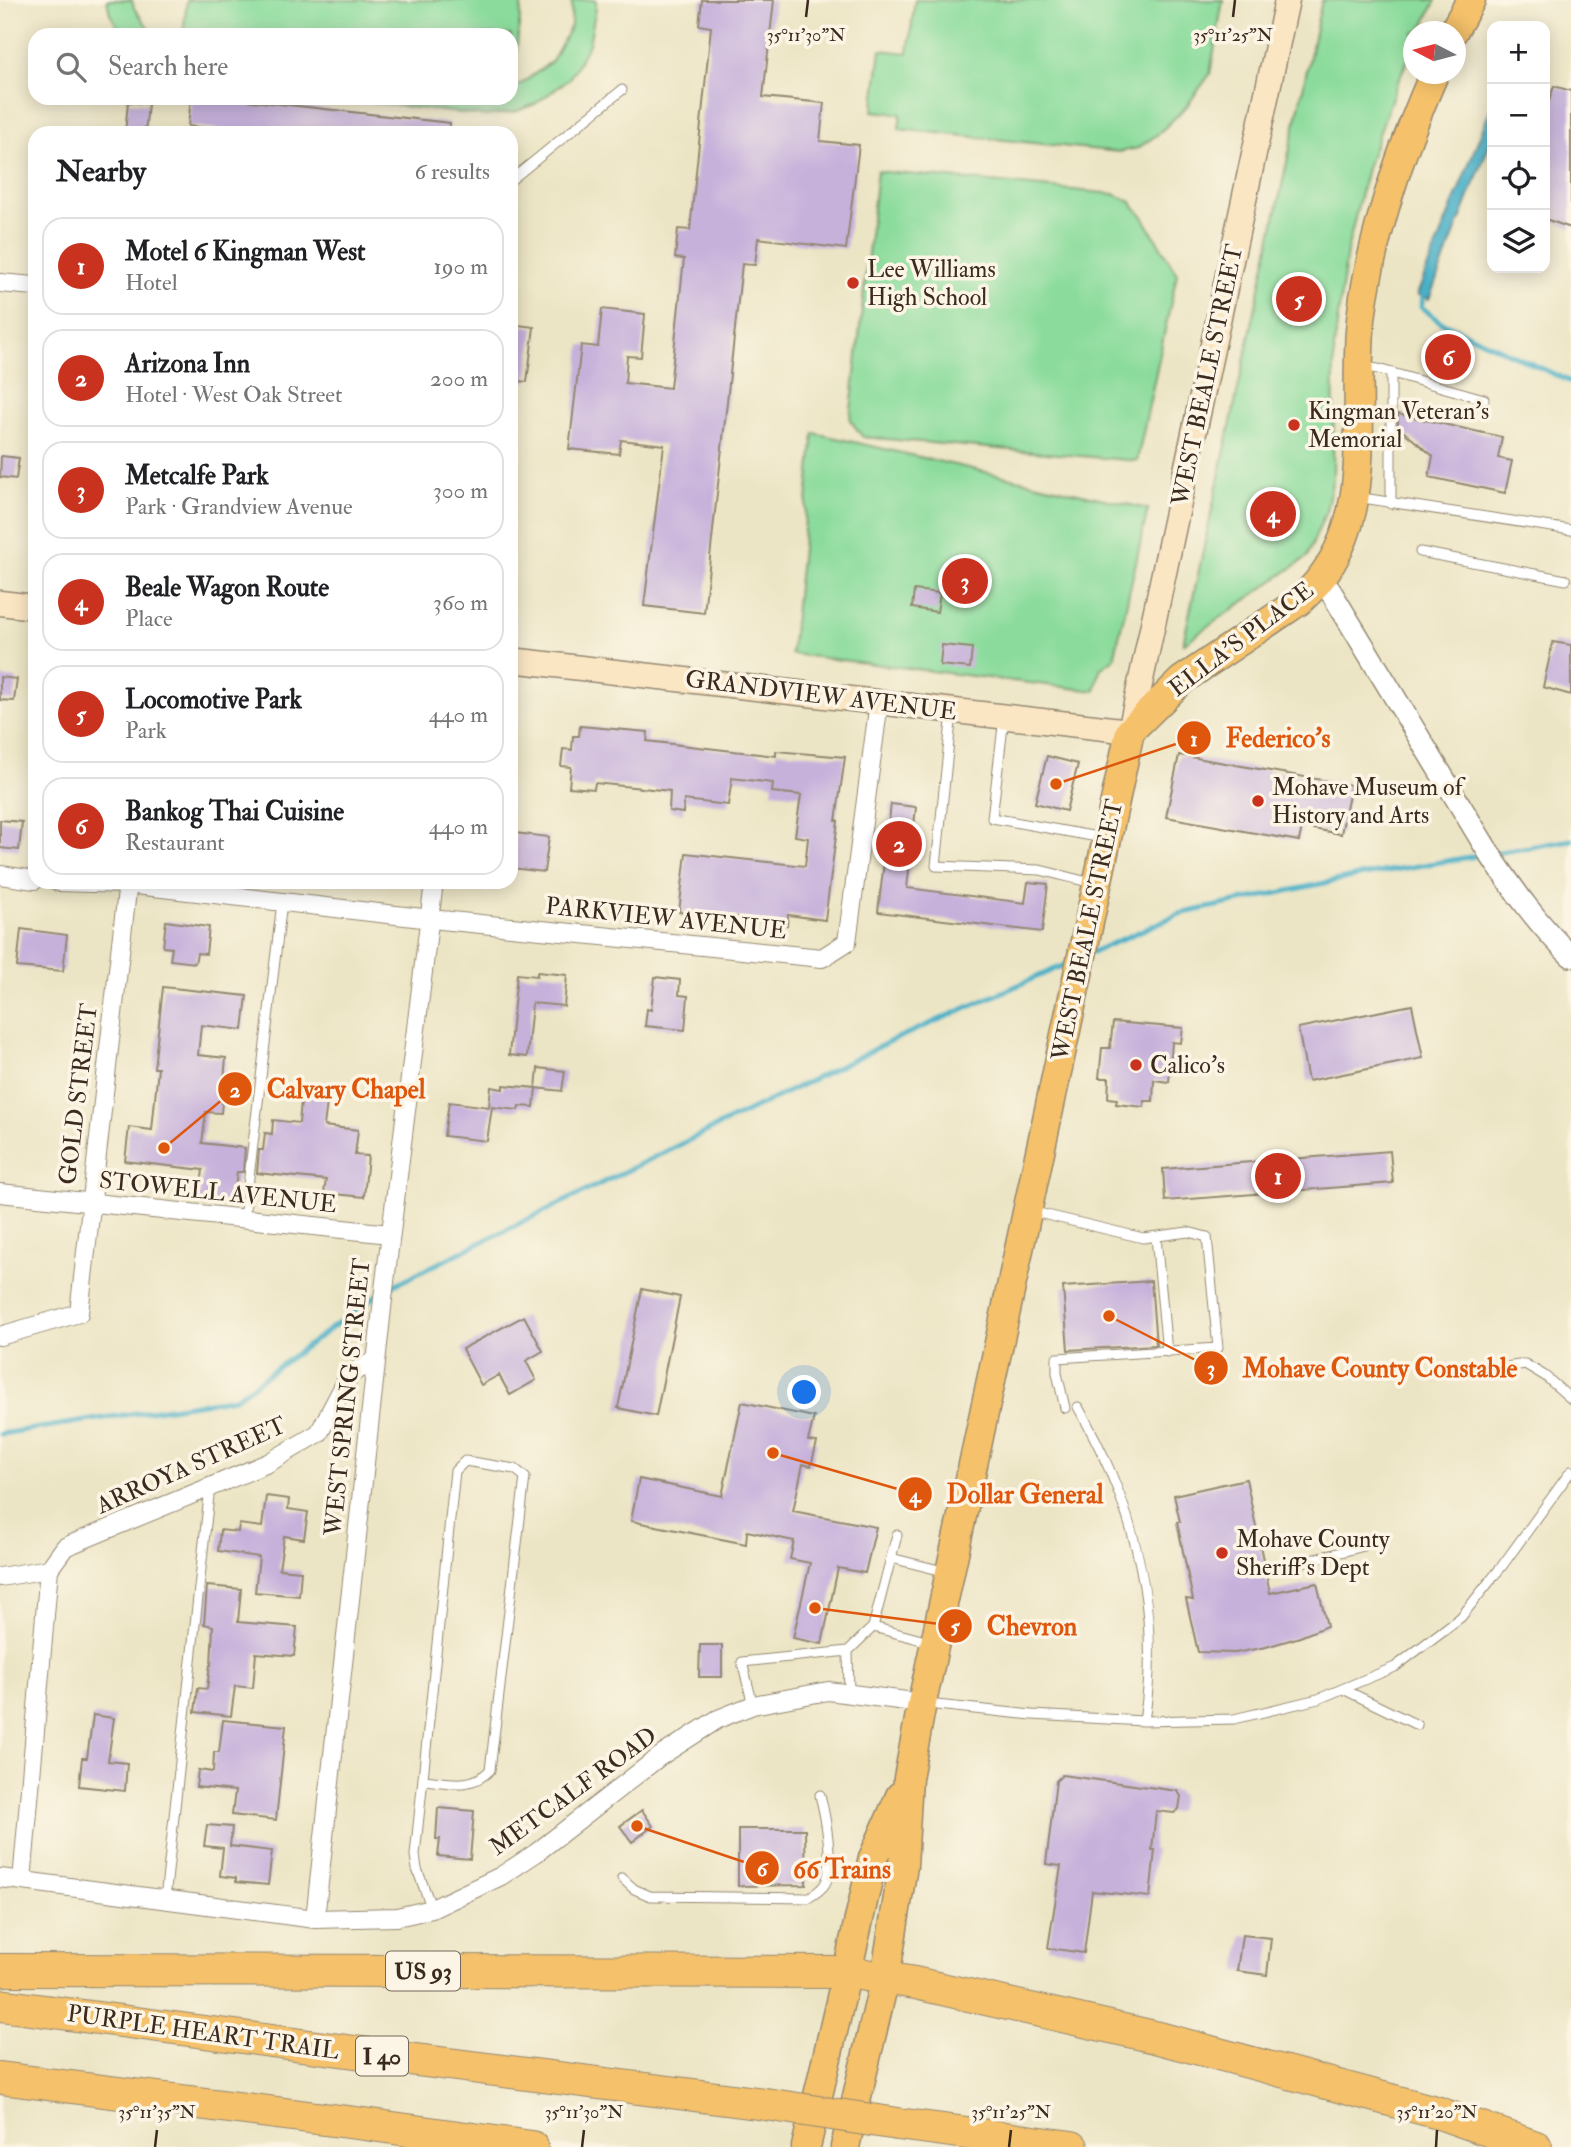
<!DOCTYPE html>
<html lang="en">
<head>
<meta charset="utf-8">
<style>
	:root { --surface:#fff; --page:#f2f2f2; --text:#202124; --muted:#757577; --line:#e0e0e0; --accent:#c8321e }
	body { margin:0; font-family:"IM FELL Double Pica",serif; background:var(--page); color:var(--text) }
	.controls { position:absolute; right:21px; top:21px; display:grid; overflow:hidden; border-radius:14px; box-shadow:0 4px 18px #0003 }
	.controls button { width:63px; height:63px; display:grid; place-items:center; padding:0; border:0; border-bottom:2px solid var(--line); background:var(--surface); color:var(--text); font:35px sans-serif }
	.compass { position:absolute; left:1403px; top:21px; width:63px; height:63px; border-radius:50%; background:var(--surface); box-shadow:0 4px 18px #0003; rotate:276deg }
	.you { position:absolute; left:805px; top:1393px; width:24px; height:24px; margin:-18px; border:5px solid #fff; border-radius:50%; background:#1a73e8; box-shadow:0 0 0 10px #1a73e833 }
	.badge { display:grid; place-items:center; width:46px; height:46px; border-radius:50%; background:var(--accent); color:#fff; font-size:23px; font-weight:700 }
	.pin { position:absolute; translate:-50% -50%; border:4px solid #fff; box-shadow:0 2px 7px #0006 }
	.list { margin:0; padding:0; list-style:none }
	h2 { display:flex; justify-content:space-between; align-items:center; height:91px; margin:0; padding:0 28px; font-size:30px }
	h2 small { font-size:23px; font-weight:400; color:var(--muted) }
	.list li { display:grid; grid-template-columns:46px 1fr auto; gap:21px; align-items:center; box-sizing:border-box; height:98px; margin:0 14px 14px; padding:0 14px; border:2px solid var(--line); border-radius:21px }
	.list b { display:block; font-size:26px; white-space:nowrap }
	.list p { margin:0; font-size:23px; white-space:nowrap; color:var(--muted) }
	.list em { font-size:23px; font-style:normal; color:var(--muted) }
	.icon { flex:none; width:38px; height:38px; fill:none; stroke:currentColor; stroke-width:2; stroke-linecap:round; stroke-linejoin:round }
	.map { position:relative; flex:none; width:1571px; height:2147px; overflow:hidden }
	.search { position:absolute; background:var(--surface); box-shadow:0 4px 18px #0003; left:28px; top:28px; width:490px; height:77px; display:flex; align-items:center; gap:18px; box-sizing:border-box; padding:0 24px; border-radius:21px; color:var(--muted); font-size:26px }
	.panel { position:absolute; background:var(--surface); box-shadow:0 4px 18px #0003; left:28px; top:126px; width:490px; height:763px; border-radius:21px }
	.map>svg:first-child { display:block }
</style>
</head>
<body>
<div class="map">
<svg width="1571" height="2147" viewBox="0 0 1571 2147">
	<rect width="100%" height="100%" fill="#fcf5e5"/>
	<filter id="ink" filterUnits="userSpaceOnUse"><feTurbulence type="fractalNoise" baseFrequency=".0143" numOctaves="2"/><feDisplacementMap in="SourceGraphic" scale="14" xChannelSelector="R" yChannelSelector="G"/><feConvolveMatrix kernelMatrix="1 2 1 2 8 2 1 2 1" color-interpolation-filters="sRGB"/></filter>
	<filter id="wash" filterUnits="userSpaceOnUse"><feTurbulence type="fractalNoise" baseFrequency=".00686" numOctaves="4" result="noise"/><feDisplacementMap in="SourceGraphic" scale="28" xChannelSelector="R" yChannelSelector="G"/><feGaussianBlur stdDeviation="1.57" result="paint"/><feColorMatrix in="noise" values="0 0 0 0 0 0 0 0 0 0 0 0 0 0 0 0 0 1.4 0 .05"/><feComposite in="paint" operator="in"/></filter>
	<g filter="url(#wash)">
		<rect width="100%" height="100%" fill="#ece5c5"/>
		<path fill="#8bdc9c" stroke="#63835d" stroke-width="2" d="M107,0H132L134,8L154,35H122L110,14Z
			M187,0H522L513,81H511V35H183Z
			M572,0H596V8L589,44L569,79L535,104L514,112L485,116L335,98H511V87L521,84L552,61L571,26Z
			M915,0H1223L1210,74L1186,107L1158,134L1138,148L1119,152L899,129L901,114L873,111L881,50L908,53Z
			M1322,0H1436L1421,31L1414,32L1413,48L1396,86L1367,168L1347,251L1334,347L1333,478L1326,511L1307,557L1183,644Z
			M877,171L1114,194L1130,201L1142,215L1177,274L1137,461L863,437L850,420Z
			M814,433L1148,509L1114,659L1100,669L1095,691L791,654Z"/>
		<path fill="#48b0c7" stroke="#426d72" stroke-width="2" d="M1492,105V138L1429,299L1417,295Z"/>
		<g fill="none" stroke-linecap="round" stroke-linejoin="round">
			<path stroke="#48b0c7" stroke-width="5" d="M1423,297L1421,307L1441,322L1571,382
				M1495,853L1571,840
				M1093,952L1179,914L1353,877L1482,855
				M388,1288L893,1040L1071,962
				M0,1434L235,1398L380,1293"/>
		</g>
		<g id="blocks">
			<path fill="#c6b1db" d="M702,0H774L763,97L824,103L820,141L859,145L846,249L758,238L755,265L742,264L704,613L644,606L664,445L621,440L619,454L569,449L581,345L598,347L602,309L645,314L641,357L627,356L625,383L670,388L684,259L675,258L678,229L690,230L711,27L699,25Z
				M1554,86L1571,91V228L1545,219V113Z
				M191,98H226L450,123L449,133H255L188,126Z
				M128,102L148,104L145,133H125Z
				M511,324L534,327L527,382L511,380Z
				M1398,414L1502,437L1498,458L1512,461L1505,493L1429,477L1433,456L1398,427Z
				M1,456L19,458L16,479L0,477Z
				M914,590L940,593L937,612L912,608Z
				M1553,642L1571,645V695L1543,687Z
				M942,645L972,648L970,668L940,665Z
				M0,677L17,679L14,701L0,700Z
				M580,726L648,732L647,741L776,756V751L845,757L836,821H838L825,920L788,915L787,925L706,913V915L679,912L686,853L805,866L808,838L795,836L801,795L772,792L773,783L732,778L728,805L684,800L683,813L669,811L670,791L595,783L594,789L569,787L571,767L561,766L563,749L572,750L573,736H579Z
				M1179,755L1351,785L1341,834L1302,827L1299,841L1166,817Z
				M1047,756L1078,764L1066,811L1035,803Z
				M891,804L916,807L907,888L1025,903L1028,882L1048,884L1042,932L878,912Z
				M0,820L22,822L19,850L0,848Z
				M515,833L549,837L544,872L511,868Z
				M166,921L209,927L206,954L197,953L195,963L170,960L172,948L163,947Z
				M21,929L67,935L63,971L17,967Z
				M537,972L567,975L564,1006L532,1003L527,1057L509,1055L517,974L537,976Z
				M655,977L680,980L679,995L688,996L685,1030L645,1026L647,1009L651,1010Z
				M163,987L247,996L243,1030L201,1025L198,1055L226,1058L221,1113L206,1112L202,1143L245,1148L243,1172H237L233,1204L199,1200L203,1170L125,1161L129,1127L152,1130L158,1068H154Z
				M1412,1005L1423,1058L1308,1081L1298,1028Z
				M1113,1022L1183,1028L1181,1043L1172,1042L1169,1082L1154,1080L1153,1101H1144V1107L1116,1104L1117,1099L1108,1098L1109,1078H1099L1102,1048H1110Z
				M538,1068L565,1071L562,1091L536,1088Z
				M503,1085L536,1088L534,1107L519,1106L518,1110L492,1107L487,1141L444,1136L449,1102L489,1107L491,1087L503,1089Z
				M302,1091L328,1094L324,1126L358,1130L355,1155L368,1156L364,1197L324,1193L326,1180L257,1173L259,1150H263L265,1133L272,1134L273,1120L299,1123Z
				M1390,1151L1393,1183L1165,1201L1163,1169Z
				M1151,1281L1156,1345L1068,1350L1063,1287Z
				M642,1289L680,1297L656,1416L618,1408Z
				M524,1316L543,1351L526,1361L536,1380L510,1395L499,1375L481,1385L462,1349Z
				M742,1402L814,1417L808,1441L817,1442L811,1466L803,1464L793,1511L876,1527L865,1573L838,1568L822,1644L793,1638L810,1563L790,1559L794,1541L747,1531L746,1544L631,1521L639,1479L722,1496Z
				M1246,1479L1270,1593L1317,1583L1327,1626L1300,1637L1266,1647L1235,1653L1198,1652L1186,1599L1193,1600L1177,1522H1180L1174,1495Z
				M266,1496L289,1499L288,1509L308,1512L304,1539L284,1536L279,1569L301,1571L299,1596L255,1592L259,1557L218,1551L220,1530L238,1532L239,1524L262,1527Z
				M207,1586L241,1589L238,1622L297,1627L294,1656L256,1653L253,1688L235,1686L231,1716L195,1712L198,1688L207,1689L210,1665H211L213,1626L204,1624Z
				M700,1645H722V1677H699Z
				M93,1715L114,1718L108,1761L127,1763L125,1791L79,1786L82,1758H87Z
				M223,1720L286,1726L276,1820L232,1815L235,1791L196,1787L198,1770L213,1772L214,1752H219Z
				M1062,1775L1177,1791L1181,1796L1179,1809L1174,1813L1156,1811L1152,1850H1155L1150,1897L1092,1891L1084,1953L1048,1948L1061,1866L1046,1864L1056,1781Z
				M438,1808L474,1811L470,1859L438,1856L440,1839H436Z
				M642,1810L653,1826L632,1842L620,1826Z
				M207,1825L232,1827L230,1846L272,1851L268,1885L236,1882V1878L220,1876L223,1848L204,1846Z
				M738,1829H805L806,1885L738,1886Z
				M1242,1935L1271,1938L1267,1975L1237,1971Z"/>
		</g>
	</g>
	<g filter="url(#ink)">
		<use href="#blocks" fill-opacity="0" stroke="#948872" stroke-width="2"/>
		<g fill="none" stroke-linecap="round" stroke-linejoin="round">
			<defs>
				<path id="service" d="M511,180L622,90
					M1364,367L1378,369L1484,399
					M1356,497L1571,530
					M1391,504V373
					M1420,552L1566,580
					M952,712L936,866L1040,870L1092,883
					M1004,718L992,818L1103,838
					M1030,1211L1143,1238L1188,1232L1207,1237L1218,1348L1057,1358V1373L1065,1408
					M244,1219L282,902
					M1156,1237L1167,1352
					M1483,1371L1525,1364L1545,1376L1571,1399
					M1078,1407C1133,1503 1162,1610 1144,1721
					M891,1558L947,1572
					M1303,1562L1364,1546
					M873,1627L897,1535
					M848,1651L873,1627L933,1643
					M1343,1689L1417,1725
					M927,1704L1032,1715L1144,1721L1234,1719L1318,1699L1395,1667L1461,1617L1502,1566L1571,1471
					M753,1705L742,1662L848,1651L849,1694
					M423,1780C449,1782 471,1790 490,1770L525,1477L515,1469L465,1461L455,1471L415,1855L417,1869L432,1909
					M622,1878L634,1889L650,1896L808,1898C815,1894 821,1890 825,1884C835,1867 825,1814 820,1795
					M165,1899L210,1487"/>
				<path id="minor" d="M0,283L35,286
					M0,875L35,880
					M58,882L127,884L431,919L822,958L847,942L879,702
					M0,1193L390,1234
					M0,1336L79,1313L128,882
					M0,1577L49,1569L65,1547L268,1463L319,1433L350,1374L376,1360
					M0,1878L315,1919L397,1917L432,1909L501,1876L536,1853L659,1757L718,1719L753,1705L828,1691L922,1703
					M22,1881L49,1569
					M315,1919L384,1290L434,882"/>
				<path id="tertiary" d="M1322,577L1489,853C1513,889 1539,926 1571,956"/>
				<path id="secondary" d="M0,603L35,607
					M511,660L1130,731L1287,0"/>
				<path id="primary" d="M1453,32L1471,0
					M847,1972L873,1858L900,1796
					M885,1978L903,1866L908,1778L922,1703L1130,731L1182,680L1298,602C1374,537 1356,443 1359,354C1359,328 1363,300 1368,275C1382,206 1406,138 1434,74"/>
				<path id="trunk" d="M806,2147L847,1972
					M845,2147L885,1978"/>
				<path id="motorway" d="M0,1970L847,1972L915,1983L1155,2037L1439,2113L1536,2147
					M0,2005L385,2056L765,2104
					M0,2078L364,2124L532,2147
					M898,2124L1072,2147"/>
			</defs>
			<use href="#service" stroke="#948872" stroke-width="11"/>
			<use href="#minor" stroke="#948872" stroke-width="20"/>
			<use href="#tertiary" stroke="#948872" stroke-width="24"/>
			<use href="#secondary" stroke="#948872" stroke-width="27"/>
			<use href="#primary" stroke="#948872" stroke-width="31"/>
			<use href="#trunk" stroke="#948872" stroke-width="31"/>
			<use href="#motorway" stroke="#948872" stroke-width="34"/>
			<use href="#service" stroke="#fff" stroke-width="9"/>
			<use href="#minor" stroke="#fff" stroke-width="18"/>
			<use href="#tertiary" stroke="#fff" stroke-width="21"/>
			<use href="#secondary" stroke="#fbe6c4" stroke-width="24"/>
			<use href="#primary" stroke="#f5c16b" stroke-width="28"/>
			<use href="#trunk" stroke="#f5c16b" stroke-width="28"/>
			<use href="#motorway" stroke="#f5c16b" stroke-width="32"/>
			<defs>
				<path id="motorway-bridge" d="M765,2104L898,2124"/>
			</defs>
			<use href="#motorway-bridge" stroke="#948872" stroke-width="34" stroke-linecap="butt"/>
			<use href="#motorway-bridge" stroke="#f5c16b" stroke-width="32"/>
		</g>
	</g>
	<path fill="none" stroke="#3b2a1e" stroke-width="2.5" d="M806,17L808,0M1233,17L1235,0M155,2147L157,2130M582,2147L584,2130M1009,2147L1011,2130M1436,2147L1437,2130"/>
	<g fill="#c8321e" stroke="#fcf5e5" stroke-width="2.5">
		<circle cx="853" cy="283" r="7"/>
		<circle cx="1294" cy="425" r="7"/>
		<circle cx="1258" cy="801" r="7"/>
		<circle cx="1136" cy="1065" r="7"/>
		<circle cx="1222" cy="1553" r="7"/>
	</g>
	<g text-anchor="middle" stroke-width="7" stroke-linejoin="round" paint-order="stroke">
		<g fill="#fcf5e5" stroke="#75675a" stroke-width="2">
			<rect x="386" y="1951.5" width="74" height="39" rx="5"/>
			<rect x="356" y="2036.5" width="52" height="39" rx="5"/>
		</g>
		<g font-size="23" font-weight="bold" fill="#3b2a1e">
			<text x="423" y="1979">US 93</text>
			<text x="382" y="2064">I 40</text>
		</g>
		<g font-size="24" fill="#3b2a1e" stroke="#fcf5e5" text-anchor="start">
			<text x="867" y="277">Lee Williams<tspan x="867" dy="28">High School</tspan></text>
			<text x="1308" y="419">Kingman Veteran's<tspan x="1308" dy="28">Memorial</tspan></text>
			<text x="1272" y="795">Mohave Museum of<tspan x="1272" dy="28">History and Arts</tspan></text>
			<text x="1150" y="1073">Calico's</text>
			<text x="1236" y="1547">Mohave County<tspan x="1236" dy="28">Sheriff's Dept</tspan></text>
		</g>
		<g font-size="24" fill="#3b2a1e" stroke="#fcf5e5">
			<text transform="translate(1207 375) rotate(-78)" y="8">WEST BEALE STREET</text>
			<text transform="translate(1241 639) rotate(-37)" y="8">ELLA'S PLACE</text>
			<text transform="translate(821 695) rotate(7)" y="8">GRANDVIEW AVENUE</text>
			<text transform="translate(666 918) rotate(6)" y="8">PARKVIEW AVENUE</text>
			<text transform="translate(1087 930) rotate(-78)" y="8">WEST BEALE STREET</text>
			<text transform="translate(78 1094) rotate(-83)" y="8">GOLD STREET</text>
			<text transform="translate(218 1192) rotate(6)" y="8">STOWELL AVENUE</text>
			<text transform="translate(347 1397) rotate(-84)" y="8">WEST SPRING STREET</text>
			<text transform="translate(191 1465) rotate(-24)" y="8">ARROYA STREET</text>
			<text transform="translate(573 1791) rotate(-36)" y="8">METCALF ROAD</text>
			<text transform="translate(203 2032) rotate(8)" y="8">PURPLE HEART TRAIL</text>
		</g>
	</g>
	<g font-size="18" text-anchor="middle" fill="#3b2a1e" stroke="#fcf5e5" stroke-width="7" stroke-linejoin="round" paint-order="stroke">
		<text x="806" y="41">35°11'30"N</text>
		<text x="1233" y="41">35°11'25"N</text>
		<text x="157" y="2118">35°11'35"N</text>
		<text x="584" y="2118">35°11'30"N</text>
		<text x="1011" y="2118">35°11'25"N</text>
		<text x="1437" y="2118">35°11'20"N</text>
	</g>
	<path fill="none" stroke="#df570d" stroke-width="2.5" d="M1056 784L1194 738M164 1148L235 1089M1109 1316L1211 1368M773 1453L915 1494M815 1608L955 1626M637 1826L762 1868"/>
	<g fill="#df570d" stroke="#fcf5e5" stroke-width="2.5">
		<circle cx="1056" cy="784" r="7"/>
		<circle cx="164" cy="1148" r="7"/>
		<circle cx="1109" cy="1316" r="7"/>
		<circle cx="773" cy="1453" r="7"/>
		<circle cx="815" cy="1608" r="7"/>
		<circle cx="637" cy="1826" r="7"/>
		<circle cx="1194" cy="738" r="18"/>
		<circle cx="235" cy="1089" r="18"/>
		<circle cx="1211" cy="1368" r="18"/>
		<circle cx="915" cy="1494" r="18"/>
		<circle cx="955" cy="1626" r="18"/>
		<circle cx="762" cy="1868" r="18"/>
	</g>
	<g font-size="21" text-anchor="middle" font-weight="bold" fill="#fff">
		<text x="1194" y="746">1</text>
		<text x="235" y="1097">2</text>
		<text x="1211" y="1375">3</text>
		<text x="915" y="1502">4</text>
		<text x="955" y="1633">5</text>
		<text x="762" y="1876">6</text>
	</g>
	<g font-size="26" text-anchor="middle" font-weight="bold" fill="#df570d" stroke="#fcf5e5" stroke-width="7" stroke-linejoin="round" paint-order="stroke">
		<text x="1278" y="747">Federico's</text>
		<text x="346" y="1098">Calvary Chapel</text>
		<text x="1380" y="1377">Mohave County Constable</text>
		<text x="1025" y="1503">Dollar General</text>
		<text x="1032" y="1635">Chevron</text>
		<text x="842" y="1878">66 Trains</text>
	</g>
</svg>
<div class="controls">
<button>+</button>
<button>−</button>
<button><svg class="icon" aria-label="locate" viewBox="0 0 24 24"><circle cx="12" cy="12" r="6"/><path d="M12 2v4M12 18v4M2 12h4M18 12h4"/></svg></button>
<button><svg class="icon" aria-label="layers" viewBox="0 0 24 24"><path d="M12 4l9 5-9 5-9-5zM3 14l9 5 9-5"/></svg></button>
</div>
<svg class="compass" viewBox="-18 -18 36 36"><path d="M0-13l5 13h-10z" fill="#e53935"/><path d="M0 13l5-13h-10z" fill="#757577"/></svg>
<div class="you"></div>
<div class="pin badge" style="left:1278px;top:1176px">1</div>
<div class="pin badge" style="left:899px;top:844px">2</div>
<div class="pin badge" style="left:965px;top:581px">3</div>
<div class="pin badge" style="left:1273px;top:514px">4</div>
<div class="pin badge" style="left:1299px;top:299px">5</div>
<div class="pin badge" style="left:1448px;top:357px">6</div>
<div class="search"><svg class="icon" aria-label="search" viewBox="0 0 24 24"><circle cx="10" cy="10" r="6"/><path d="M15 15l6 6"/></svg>Search here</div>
<section class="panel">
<h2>Nearby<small>6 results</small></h2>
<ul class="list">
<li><span class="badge">1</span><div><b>Motel 6 Kingman West</b><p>Hotel</p></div><em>190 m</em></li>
<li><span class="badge">2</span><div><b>Arizona Inn</b><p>Hotel · West Oak Street</p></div><em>200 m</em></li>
<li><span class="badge">3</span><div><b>Metcalfe Park</b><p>Park · Grandview Avenue</p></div><em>300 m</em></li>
<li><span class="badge">4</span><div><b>Beale Wagon Route</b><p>Place</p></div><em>360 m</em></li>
<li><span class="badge">5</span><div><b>Locomotive Park</b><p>Park</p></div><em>440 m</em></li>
<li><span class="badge">6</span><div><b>Bankog Thai Cuisine</b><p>Restaurant</p></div><em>440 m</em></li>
</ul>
</section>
</div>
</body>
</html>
